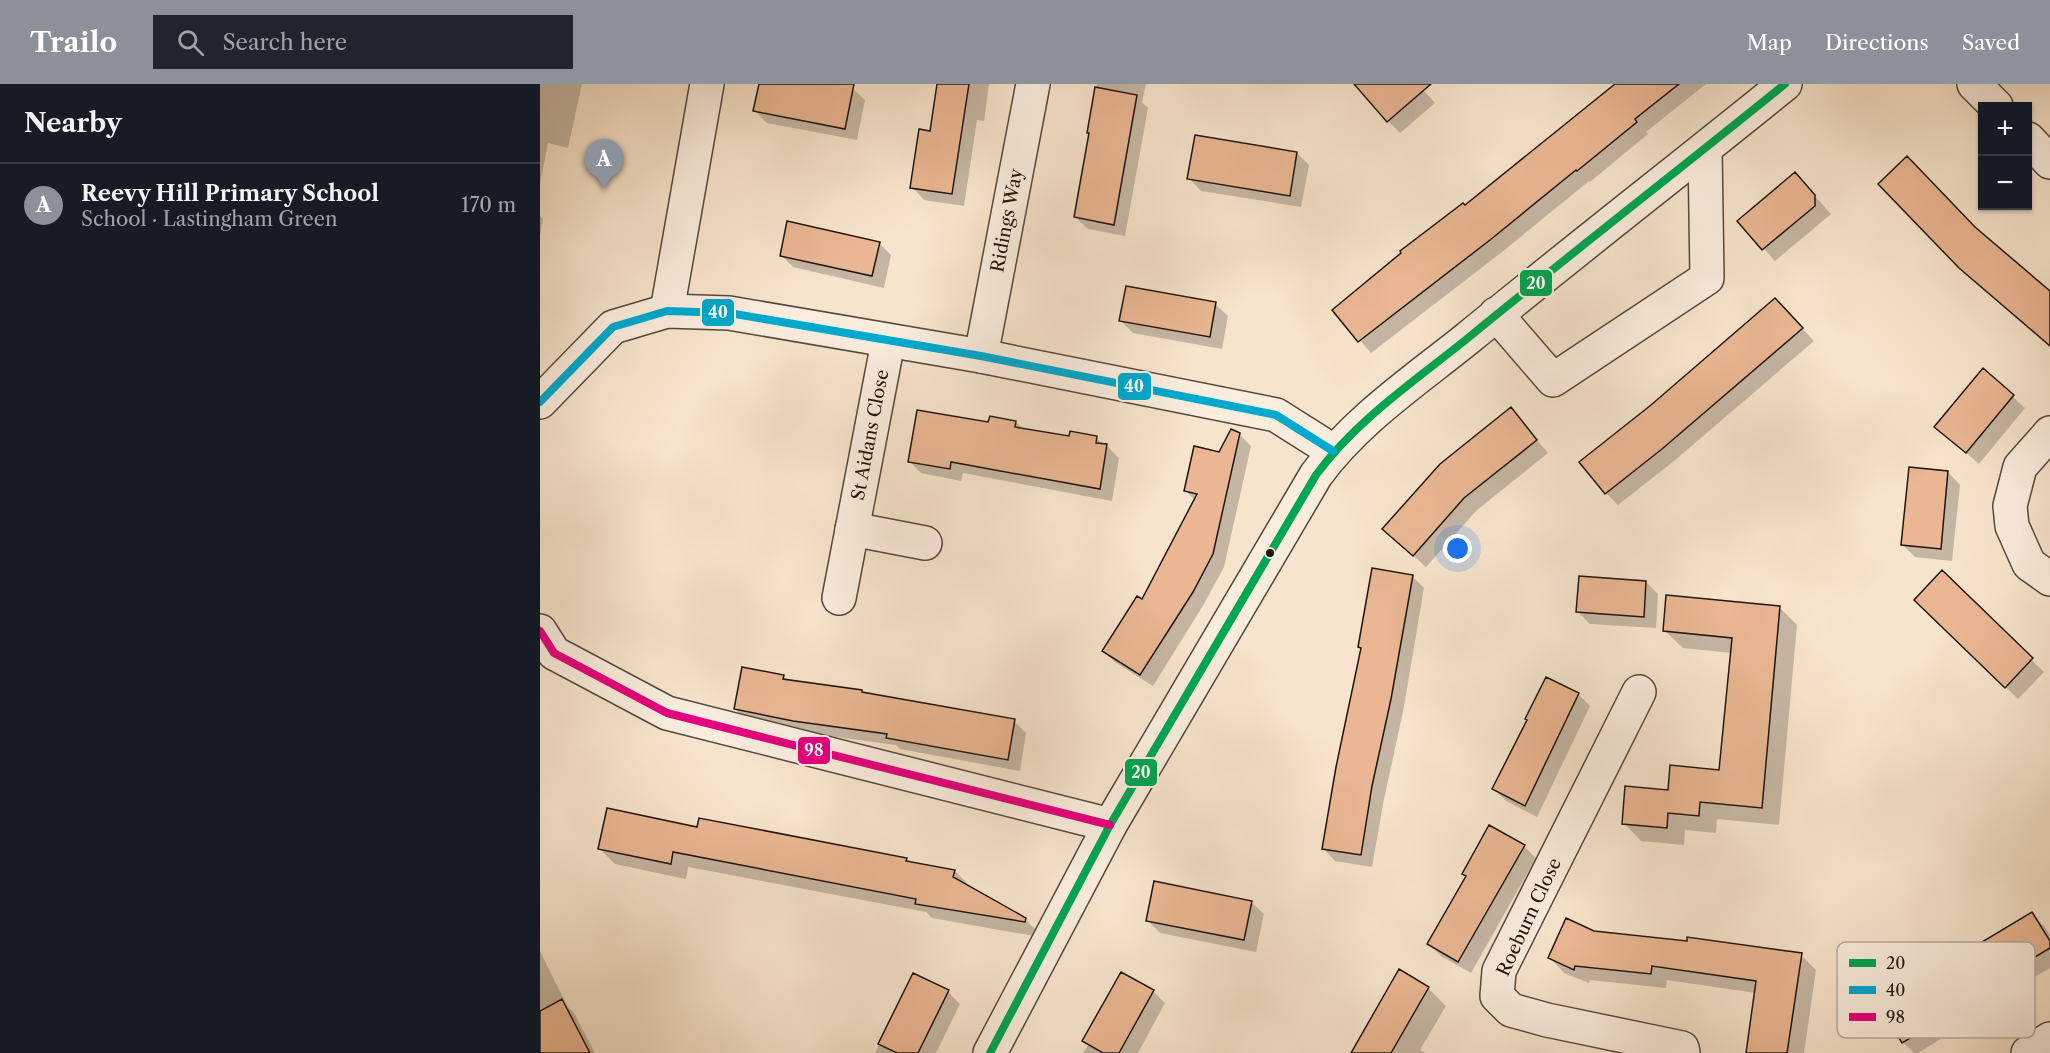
<!DOCTYPE html>
<html lang="en">
<head>
<meta charset="utf-8">
<style>
	:root { --surface:#171b24; --page:#20242c; --text:#f1f3f6; --muted:#9ea1a6; --line:#363941; --accent:#8c9099 }
	body { margin:0; font-family:"Libre Caslon Text",serif; background:var(--page); color:var(--text) }
	.controls { position:absolute; right:18px; top:18px; display:grid; overflow:hidden; border-radius:0px; box-shadow:0 2px 4px #0004 }
	.controls button { width:54px; height:54px; display:grid; place-items:center; padding:0; border:0; border-bottom:2px solid var(--line); background:var(--surface); color:var(--text); font:30px sans-serif }
	.you { position:absolute; left:918px; top:465px; width:21px; height:21px; margin:-15px; border:4px solid #fff; border-radius:50%; background:#1a73e8; box-shadow:0 0 0 9px #1a73e833 }
	.badge { display:grid; place-items:center; width:39px; height:39px; border-radius:50%; background:var(--accent); color:#fff; font-size:20px; font-weight:700 }
	.pin { position:absolute; translate:-50% -50px; filter:drop-shadow(0 2px 3px #0008) }
	.pin::after { content:''; position:absolute; top:32px; width:21px; height:18px; background:inherit; clip-path:polygon(0 0,100% 0,50% 100%) }
	.list { margin:0; padding:0; list-style:none }
	h2 { display:flex; justify-content:space-between; align-items:center; height:78px; margin:0; padding:0 24px; font-size:26px }
	h2 small { font-size:20px; font-weight:400; color:var(--muted) }
	.list li { display:grid; grid-template-columns:39px 1fr auto; gap:18px; align-items:center; box-sizing:border-box; height:84px; padding:0 24px; border-top:2px solid var(--line) }
	.list b { display:block; font-size:22px; white-space:nowrap }
	.list p { margin:0; font-size:20px; white-space:nowrap; color:var(--muted) }
	.list em { font-size:20px; font-style:normal; color:var(--muted) }
	.icon { flex:none; width:33px; height:33px; fill:none; stroke:currentColor; stroke-width:2; stroke-linecap:round; stroke-linejoin:round }
	.map { position:relative; flex:none; width:1510px; height:969px; overflow:hidden }
	header { display:flex; align-items:center; gap:36px; box-sizing:border-box; height:84px; padding:0 30px; background:var(--accent); color:#fff }
	header strong { font-size:28px }
	nav { display:flex; gap:33px; margin-inline-start:auto; font-size:21px }
	.search { width:420px; height:54px; background:var(--page); display:flex; align-items:center; gap:15px; box-sizing:border-box; padding:0 21px; border-radius:0px; color:var(--muted); font-size:22px }
	main { display:flex }
	aside { flex:1; background:var(--surface) }
	.map>svg:first-child { display:block }
</style>
</head>
<body>
<header>
<strong>Trailo</strong>
<div class="search"><svg class="icon" aria-label="search" viewBox="0 0 24 24"><circle cx="10" cy="10" r="6"/><path d="M15 15l6 6"/></svg>Search here</div>
<nav><a>Map</a><a>Directions</a><a>Saved</a></nav>
</header>
<main>
<aside>
<h2>Nearby<small></small></h2>
<ul class="list">
<li><span class="badge">A</span><div><b>Reevy Hill Primary School</b><p>School · Lastingham Green</p></div><em>170 m</em></li>
</ul>
</aside>
<div class="map">
<svg width="1510" height="969" viewBox="0 0 1510 969">
	<rect width="100%" height="100%" fill="#f7e4cc"/>
	<filter id="stains"><feTurbulence type="fractalNoise" baseFrequency=".00333" numOctaves="4"/><feColorMatrix values="0 0 0 0 .2 0 0 0 0 .09 0 0 0 0 .02 0 0 0 .5 -.17"/></filter>
	<radialGradient id="worn" r=".72"><stop offset=".6" stop-color="#630" stop-opacity="0"/><stop offset="1" stop-color="#630" stop-opacity=".3"/></radialGradient>
	<path fill="#0003" d="M0,0H42L28,64L8,59L0,100Z
		M220,0H293L312,4L325,16L317,56L227,39L215,27Z
		M399,0H449L444,37L437,36L424,122L384,116L372,103L392,49Z
		M557,0H606L602,18L608,24L585,152L548,145L535,133L550,50L548,48Z
		M841,0H878L895,19L860,49L848,37Z
		M1078,0H1166L1106,48L1108,50L1050,98L1049,97L962,168L831,269L794,226Z
		M757,69L769,81L761,123L661,107L649,94Z
		M1255,90L1291,130L1235,177L1199,137Z
		M0,132L3,135L0,151Z
		M339,159L351,171L344,204L253,183L241,171Z
		M675,220L688,232L682,265L593,249L581,237Z
		M1247,228L1274,257L1134,377L1078,421L1066,409Z
		M1443,286L1485,324L1439,380L1396,343Z
		M971,325L1008,369L937,426L886,483L856,456Z
		M476,338L484,346L530,354H556L564,361L567,362L579,374L572,417L423,389L421,397L381,389L369,377L450,340Z
		M699,350L711,362L684,483L664,520L613,602L576,579L563,567L602,517L655,416L645,406Z
		M1408,388L1420,401L1412,477L1375,473L1363,461Z
		M1402,489L1504,588L1478,615L1376,516Z
		M872,492L884,504L863,628L844,715L832,783L795,777L783,764Z
		M1106,498L1118,510L1116,544L1050,540L1038,528Z
		M1240,524L1257,541L1239,741L1177,735L1176,749L1145,746L1144,761L1101,757L1084,739L1129,707L1181,687L1192,569L1143,564L1125,547Z
		M243,592L248,597L474,637L486,649L480,687L360,665L356,661L266,649L208,637L195,625Z
		M1038,610L1050,622L997,733L966,717L954,705L989,636Z
		M158,745L366,775L371,780L415,787L430,802L429,804L485,835L501,851L500,853L392,834L386,828L148,783L146,795L75,780L60,765Z
		M984,762L996,774L931,889L901,872L889,860Z
		M711,818L724,830L716,868L620,849L608,837Z
		M1492,830L1504,842L1510,851V884L1435,928L1438,932L1378,969H1374L1363,958L1343,924L1431,871Z
		M1053,848L1261,871L1276,886L1264,969H1208L1216,909L1127,896L1126,904L1050,896L1049,899L1024,889L1010,874Z
		M0,867L27,922L34,929L55,969H6L0,957Z
		M888,904L906,922L880,966L886,969H813Z
		M613,907L625,919L598,969H543L548,961L544,957Z
		M408,908L420,920L396,969H335L340,959Z"/>
	<path fill="#eab693" stroke="#1f150d" stroke-width="1.5" d="M219,0H314L305,45L213,27Z
		M397,0H429L412,110L370,104L379,45L390,47Z
		M814,0H891L847,38Z
		M1075,0H1139L1095,35L1097,38L1037,87L1036,86L950,156L818,258L792,226L861,169L860,167L923,119L925,121Z
		M555,3L597,11L574,141L534,133L549,49H547Z
		M655,51L757,68L750,112L647,95Z
		M1367,72L1435,143L1510,207V262L1419,184L1338,100Z
		M1255,88L1275,111V122L1222,166L1197,137Z
		M247,137L340,158L332,192L240,172Z
		M586,202L676,218L670,253L579,237Z
		M1235,214L1263,244L1122,365L1065,410L1039,378L1111,321Z
		M1443,284L1474,311L1426,369L1394,343Z
		M971,323L997,356L924,414L873,472L842,445L900,380Z
		M377,326L448,338L450,332L476,337L475,343L529,352L530,347L557,352L556,359L567,360L560,405L411,378L410,385L368,378Z
		M691,345L700,349L673,470L653,508L600,591L562,567L597,512L602,515L657,410L644,407L654,362L679,368Z
		M1369,383L1408,387L1401,465L1361,461Z
		M832,484L873,491L851,615L832,702L821,771L782,765L796,683L821,564L818,563Z
		M1402,486L1493,574L1465,604L1374,516Z
		M1039,492L1106,497L1104,533L1036,528Z
		M1126,511L1240,522L1222,724L1160,718L1159,732L1128,729L1127,744L1082,740L1085,702L1128,706L1130,681L1179,686L1192,554L1123,547Z
		M202,583L244,591L243,595L322,606V608L475,635L468,676L346,654L347,650L253,637L194,625Z
		M1006,593L1039,609L985,722L952,705L987,636L985,635Z
		M67,724L157,743L159,734L367,774L366,777L415,786L413,793L486,834L485,838L375,820L376,815L133,768L131,780L58,765Z
		M949,741L985,761L918,878L887,860L926,792L922,790Z
		M614,797L712,817L704,856L606,837Z
		M1492,828L1510,857V864L1424,916L1427,920L1362,959L1341,924L1429,870L1427,867Z
		M1026,834L1054,847L1147,857V853L1262,869L1247,969H1206L1216,897L1112,882L1111,890L1035,882L1034,886L1008,874Z
		M859,885L889,903L851,969H811Z
		M581,888L614,906L579,969H563L542,957Z
		M373,889L409,906L378,969H357L338,960Z
		M22,915L50,969H0V927Z"/>
	<g fill="none" stroke-linecap="round" stroke-linejoin="round">
		<defs>
			<g id="minor">
				<path d="M1434,0L1456,22"/>
				<path d="M1488,55L1510,78"/>
				<path d="M127,227L167,0"/>
				<path d="M956,230L1013,296L1167,194L1165,65"/>
				<path id="s1" d="M441,272L493,0"/>
				<path d="M0,318L73,243L127,227L189,229L441,272L736,331L793,367"/>
				<path d="M1510,349L1480,383L1470,422L1472,442L1489,480L1510,495"/>
				<path d="M312,445L385,459"/>
				<path id="s2" d="M299,514L348,258"/>
				<path d="M0,547L14,569L127,629L570,741"/>
				<path d="M1099,608L959,887L957,912L971,926L1007,936L1142,964L1143,969"/>
				<path d="M450,969L570,741L776,391C816,336 876,296 928,254C1033,168 1140,85 1245,0"/>
				<path d="M1488,969L1510,955"/>
			</g>
		</defs>
		<use href="#minor" stroke="#55493d" stroke-width="36"/>
		<use href="#minor" stroke="#faedde" stroke-width="33"/>
		<defs>
			<path id="bus-1" d="M450,969L570,741L776,391C816,336 876,296 928,254C1033,168 1140,85 1245,0"/>
			<path id="bus-2" d="M0,318L73,243L127,227L189,229L441,272L736,331L793,367"/>
			<path id="bus-3" d="M0,547L14,569L127,629L570,741"/>
		</defs>
		<use href="#bus-1" stroke="#faedde" stroke-width="12"/>
		<use href="#bus-2" stroke="#faedde" stroke-width="12"/>
		<use href="#bus-3" stroke="#faedde" stroke-width="12"/>
		<use href="#bus-1" stroke="#00a651" stroke-width="8"/>
		<use href="#bus-2" stroke="#00a9ce" stroke-width="8"/>
		<use href="#bus-3" stroke="#e5007d" stroke-width="8"/>
	</g>
	<circle fill="#1f150d" stroke="#faedde" stroke-width="2" cx="730" cy="469" r="5"/>
	<g text-anchor="middle" stroke-width="4.5" stroke-linejoin="round" paint-order="stroke">
		<g font-size="18" fill="#1f150d" stroke="#faedde">
			<text dy="6" stroke="none"><textPath href="#s1" startOffset="138">Ridings Way</textPath></text>
			<text dy="6" stroke="none"><textPath href="#s2" startOffset="166">St Aidans Close</textPath></text>
			<text transform="translate(989 833) rotate(-65)" y="6">Roeburn Close</text>
		</g>
	</g>
	<rect x="1297" y="858" width="198" height="96" rx="9" fill="#faedde" stroke="#b8ac9f" stroke-width="1.5"/>
	<rect x="1309" y="875" width="27" height="8" fill="#00a651"/>
	<rect x="1309" y="902" width="27" height="8" fill="#00a9ce"/>
	<rect x="1309" y="929" width="27" height="8" fill="#e5007d"/>
	<g font-size="16" fill="#1f150d">
		<text x="1346" y="885">20</text>
		<text x="1346" y="912">40</text>
		<text x="1346" y="939">98</text>
	</g>
	<g stroke="#faedde" stroke-width="2">
		<rect x="979" y="185" width="34" height="28" rx="6" fill="#00a651"/>
		<rect x="161" y="214" width="34" height="29" rx="6" fill="#00a9ce"/>
		<rect x="577" y="288" width="35" height="29" rx="6" fill="#00a9ce"/>
		<rect x="257" y="652" width="34" height="29" rx="6" fill="#e5007d"/>
		<rect x="584" y="674" width="34" height="29" rx="6" fill="#00a651"/>
	</g>
	<g font-size="16" text-anchor="middle" font-weight="bold" fill="#fff">
		<text x="996" y="205">20</text>
		<text x="178" y="234">40</text>
		<text x="594" y="308">40</text>
		<text x="274" y="672">98</text>
		<text x="601" y="694">20</text>
	</g>
	<rect width="100%" height="100%" filter="url(#stains)"/>
	<rect width="100%" height="100%" fill="url(#worn)"/>
</svg>
<div class="controls">
<button>+</button>
<button>−</button>
</div>
<div class="you"></div>
<div class="pin badge" style="left:64px;top:105px">A</div>
</div>
</main>
</body>
</html>
